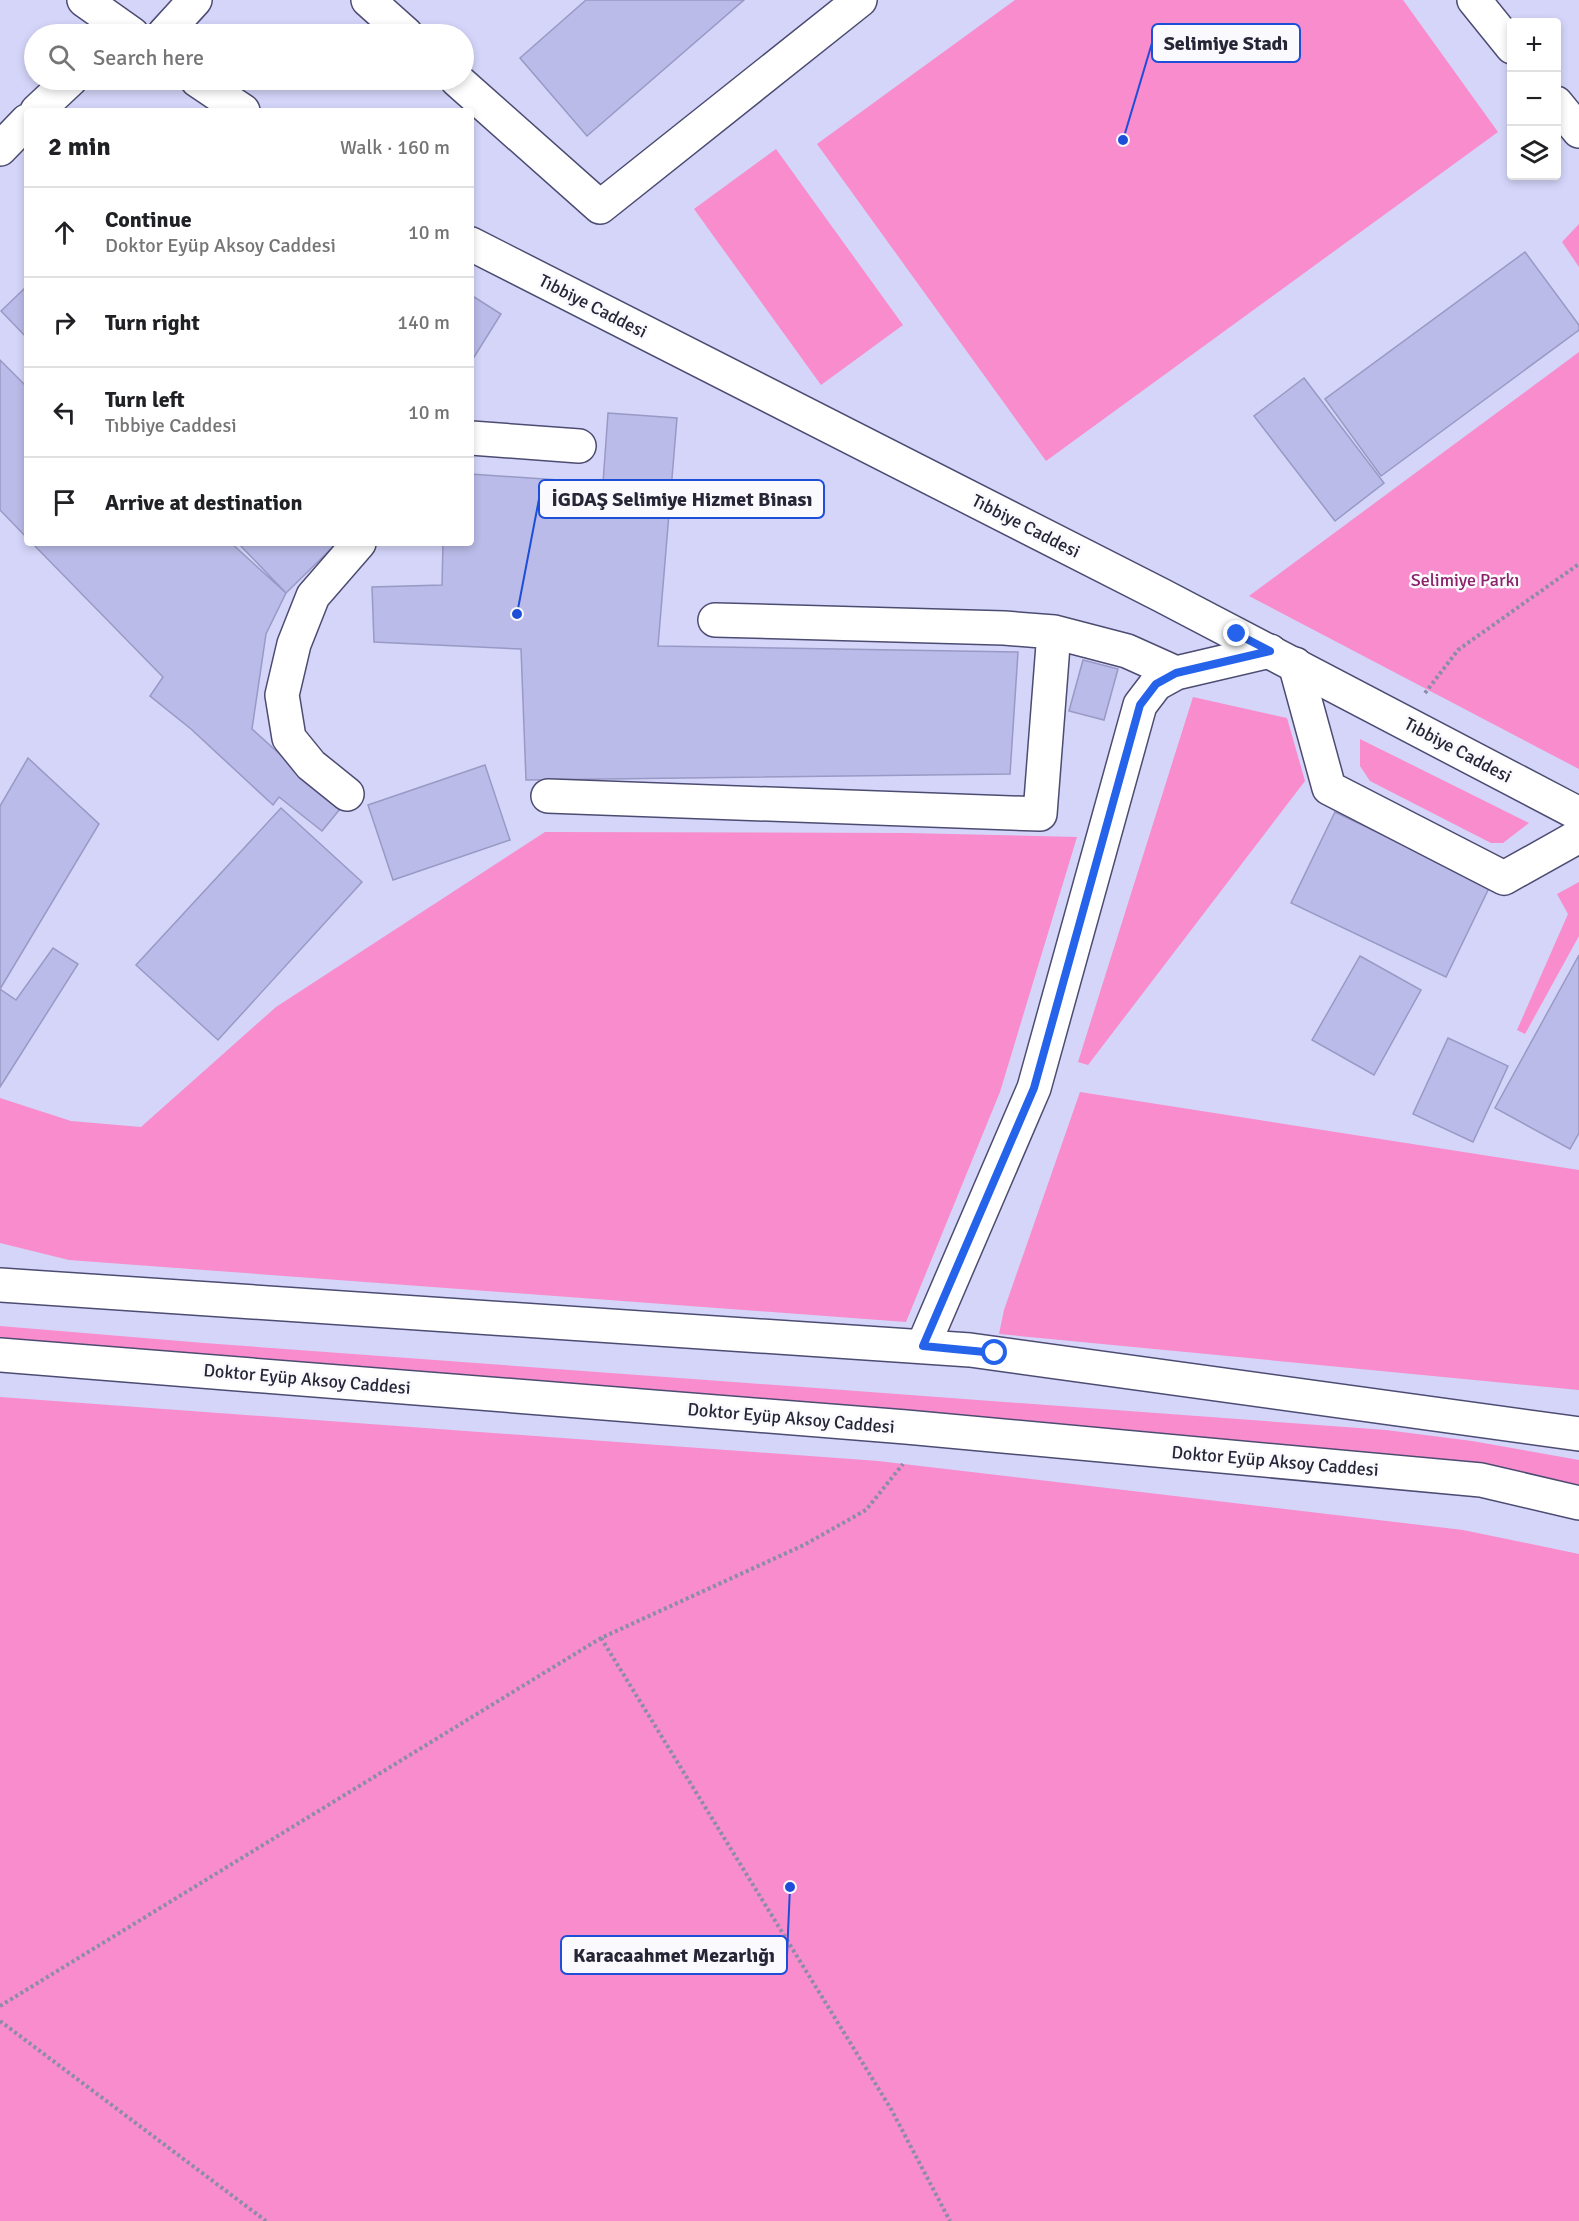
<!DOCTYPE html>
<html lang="en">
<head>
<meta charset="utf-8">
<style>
	:root { --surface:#fff; --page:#f6f6f6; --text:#202124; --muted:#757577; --line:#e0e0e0 }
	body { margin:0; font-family:Signika,sans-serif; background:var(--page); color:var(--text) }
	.controls { position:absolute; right:18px; top:18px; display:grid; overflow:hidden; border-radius:6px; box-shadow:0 3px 9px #0003 }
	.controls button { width:54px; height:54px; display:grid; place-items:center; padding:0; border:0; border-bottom:2px solid var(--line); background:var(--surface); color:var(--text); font:30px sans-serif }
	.stop { position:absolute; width:18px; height:18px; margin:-14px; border:4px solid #2563eb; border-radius:50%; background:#fff }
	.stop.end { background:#2563eb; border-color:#fff; box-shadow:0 2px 6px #0008 }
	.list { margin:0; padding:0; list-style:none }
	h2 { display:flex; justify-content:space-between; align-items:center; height:78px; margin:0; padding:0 24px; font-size:26px }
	h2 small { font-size:20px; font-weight:400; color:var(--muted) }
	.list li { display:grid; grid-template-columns:39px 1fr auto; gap:18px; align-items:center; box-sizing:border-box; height:90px; padding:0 24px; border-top:2px solid var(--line) }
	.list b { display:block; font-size:22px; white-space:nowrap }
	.list p { margin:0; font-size:20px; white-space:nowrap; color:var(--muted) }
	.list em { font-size:20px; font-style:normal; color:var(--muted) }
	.icon { flex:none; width:33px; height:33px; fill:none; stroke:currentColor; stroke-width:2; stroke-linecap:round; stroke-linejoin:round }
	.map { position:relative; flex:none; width:1579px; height:2221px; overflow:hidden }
	.search { position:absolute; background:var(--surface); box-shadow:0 3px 9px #0003; left:24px; top:24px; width:450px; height:66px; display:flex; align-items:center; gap:15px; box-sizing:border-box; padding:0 21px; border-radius:33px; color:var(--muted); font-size:22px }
	.panel { position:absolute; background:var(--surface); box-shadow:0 3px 9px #0003; left:24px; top:108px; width:450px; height:438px; border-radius:6px }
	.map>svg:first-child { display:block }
</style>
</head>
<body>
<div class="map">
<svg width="1579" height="2221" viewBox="0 0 1579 2221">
	<rect width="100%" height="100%" fill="#d4d5f9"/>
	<path fill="#f88ccd" d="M1015,0H1403L1498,132L1046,461L817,144Z
		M776,149L903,325L821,385L694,209Z
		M1579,224V267L1562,242Z
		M1579,352V769L1249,596Z
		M1193,697L1287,718L1305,781L1088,1065L1078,1062Z
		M1360,739L1529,823L1503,843H1491L1370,781L1360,766Z
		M545,832L907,833L1077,837L1000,1092L906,1322L69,1260L0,1243V1098L71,1121L141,1127L276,1007Z
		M1579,882V936L1525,1034L1517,1030L1568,914L1557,894Z
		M1080,1092L1579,1170V1390L999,1334L1004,1310Z
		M0,1326L204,1343L1386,1430L1472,1441L1579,1460V1488L0,1342Z
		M0,1397L878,1461L1463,1530L1579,1554V2221H0Z"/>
	<path fill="#babbe8" stroke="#9999c5" stroke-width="1.5" d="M586,0H744L587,136L520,58Z
		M1525,252L1579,325V330L1381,476L1325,399Z
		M27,286V338L1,311Z
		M471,295L501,314L471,362Z
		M0,360L27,387V538L0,510Z
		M1304,378L1384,483L1335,521L1254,416Z
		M608,413L677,418L658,646L1018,652L1010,774L526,780L521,649L374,642L372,587L442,585L443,543H471V474L603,483Z
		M32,543H231L286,593L266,634L252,729L340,809L322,831L279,797L273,805L191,729L150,696L163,677Z
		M238,543H337L286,593Z
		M1083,660L1118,669L1104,720L1069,711Z
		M28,758L99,824L0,989L16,1000L53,948L78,964L0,1087V806Z
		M485,765L510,840L393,880L368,805Z
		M281,808L362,882L218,1040L136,965Z
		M1335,812L1490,886L1446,977L1291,903Z
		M1579,955V1133L1570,1149L1495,1108Z
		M1360,956L1421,990L1374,1075L1312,1040Z
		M1448,1038L1508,1066L1473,1142L1413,1114Z"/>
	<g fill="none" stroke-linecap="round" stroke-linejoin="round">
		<defs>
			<path id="minor" d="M368,0L406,34
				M1474,0L1512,47
				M164,34L195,0
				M457,80L600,207L860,0
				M1556,103L1579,131
				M37,111L70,80
				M0,149L27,121
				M471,438L579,446
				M715,620L1004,628L1054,632L1127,651L1176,673
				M1295,664L1329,788L1504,878L1579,836
				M347,794L311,765L289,738L282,695L294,644L313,596L359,543
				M548,796L1040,814L1054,632
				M923,1346L1034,1088L1140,705L1156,684L1176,673L1270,651"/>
			<path id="major" d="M84,0L132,34
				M197,80L243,111
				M471,244L1161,595L1579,814
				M0,1285L970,1350L1579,1434
				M0,1355L906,1427L1481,1480L1579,1503"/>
		</defs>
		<use href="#minor" stroke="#4c4c72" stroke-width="36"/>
		<use href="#major" stroke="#4c4c72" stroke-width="36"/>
		<path stroke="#8b8ca8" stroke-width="4" stroke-dasharray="3 3" stroke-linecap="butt" d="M1425,693L1458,650L1579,564
			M601,1638L891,2109L950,2221
			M0,2006L601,1638L804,1545L866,1510L903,1464
			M0,2021L266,2221"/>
		<use href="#minor" stroke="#fff" stroke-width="33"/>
		<use href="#major" stroke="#fff" stroke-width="33"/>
	</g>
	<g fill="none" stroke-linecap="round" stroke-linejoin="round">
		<path stroke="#2563eb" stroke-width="8" d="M995,1353L923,1346L1034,1088L1140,705L1156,684L1176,673L1270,651L1237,634"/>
	</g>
	<g text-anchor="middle" stroke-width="5" stroke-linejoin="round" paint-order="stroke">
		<g font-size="18" fill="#262637" stroke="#f9f9fe">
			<text transform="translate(593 306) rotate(27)" y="6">Tıbbiye Caddesi</text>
			<text transform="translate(1026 526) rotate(27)" y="6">Tıbbiye Caddesi</text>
			<text transform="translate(1458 750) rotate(28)" y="6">Tıbbiye Caddesi</text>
			<text transform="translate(307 1379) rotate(5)" y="6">Doktor Eyüp Aksoy Caddesi</text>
			<text transform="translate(791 1418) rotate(5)" y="6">Doktor Eyüp Aksoy Caddesi</text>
			<text transform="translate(1275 1461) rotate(5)" y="6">Doktor Eyüp Aksoy Caddesi</text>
		</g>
		<g font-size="18" fill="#8c216a" stroke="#f9f9fe">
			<text x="1465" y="586">Selimiye Parkı</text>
		</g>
	</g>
	<path fill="none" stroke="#1d4ed8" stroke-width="2" d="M1123 140L1152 43M517 614L539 499M790 1887L787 1955"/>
	<g fill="#1d4ed8" stroke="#f9f9fe" stroke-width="2">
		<circle cx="1123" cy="140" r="6"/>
		<circle cx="517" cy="614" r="6"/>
		<circle cx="790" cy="1887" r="6"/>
	</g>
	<g fill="#f9f9fe" stroke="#1d4ed8" stroke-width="2">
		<rect x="1152" y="24" width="148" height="38" rx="6"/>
		<rect x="539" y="480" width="285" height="38" rx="6"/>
		<rect x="561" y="1936" width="226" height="38" rx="6"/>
	</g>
	<g font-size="20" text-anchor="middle" font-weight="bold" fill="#262637">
		<text x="1226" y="50">Selimiye Stadı</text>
		<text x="682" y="506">İGDAŞ Selimiye Hizmet Binası</text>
		<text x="674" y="1962">Karacaahmet Mezarlığı</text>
	</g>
</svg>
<div class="controls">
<button>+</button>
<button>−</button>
<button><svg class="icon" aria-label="layers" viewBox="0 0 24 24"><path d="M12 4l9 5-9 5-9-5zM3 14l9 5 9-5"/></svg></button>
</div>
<div class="stop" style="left:995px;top:1353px"></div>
<div class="stop end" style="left:1237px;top:634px"></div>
<div class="search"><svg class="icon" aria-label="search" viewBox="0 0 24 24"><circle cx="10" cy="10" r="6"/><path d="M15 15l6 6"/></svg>Search here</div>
<section class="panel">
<h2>2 min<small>Walk · 160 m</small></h2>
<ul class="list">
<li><svg class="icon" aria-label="ahead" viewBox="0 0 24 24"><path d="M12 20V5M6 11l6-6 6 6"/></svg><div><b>Continue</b><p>Doktor Eyüp Aksoy Caddesi</p></div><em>10 m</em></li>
<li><svg class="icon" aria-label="right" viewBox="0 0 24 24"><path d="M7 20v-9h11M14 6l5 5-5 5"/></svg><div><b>Turn right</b></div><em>140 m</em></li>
<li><svg class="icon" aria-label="left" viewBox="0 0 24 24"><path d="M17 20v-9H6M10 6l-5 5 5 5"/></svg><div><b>Turn left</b><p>Tıbbiye Caddesi</p></div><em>10 m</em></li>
<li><svg class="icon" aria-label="arrive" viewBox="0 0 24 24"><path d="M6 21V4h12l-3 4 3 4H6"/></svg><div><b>Arrive at destination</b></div></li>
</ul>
</section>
</div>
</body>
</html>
